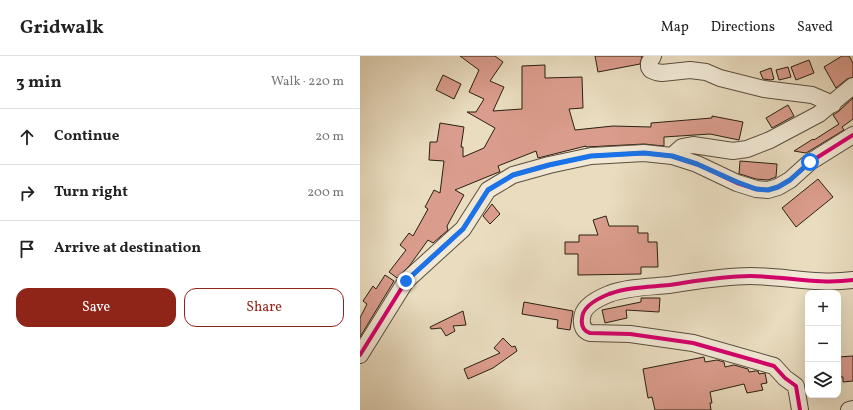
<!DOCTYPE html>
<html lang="en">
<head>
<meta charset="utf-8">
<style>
	:root { --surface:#fff; --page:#f2f2f2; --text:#222; --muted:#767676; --line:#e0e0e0; --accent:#8f2418 }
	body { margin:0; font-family:Vollkorn,serif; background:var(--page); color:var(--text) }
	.controls { position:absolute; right:12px; bottom:12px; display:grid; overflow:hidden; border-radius:8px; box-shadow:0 4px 16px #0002 }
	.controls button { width:36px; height:36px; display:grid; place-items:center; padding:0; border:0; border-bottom:1px solid var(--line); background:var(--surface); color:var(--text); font:20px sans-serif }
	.stop { position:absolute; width:12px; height:12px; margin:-9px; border:3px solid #1a73e8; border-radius:50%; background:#fff }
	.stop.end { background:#1a73e8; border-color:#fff; box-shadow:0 1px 4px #0008 }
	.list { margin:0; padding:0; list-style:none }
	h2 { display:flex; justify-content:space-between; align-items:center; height:52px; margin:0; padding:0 16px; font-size:17px }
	h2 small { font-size:13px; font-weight:400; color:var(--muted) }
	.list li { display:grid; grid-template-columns:26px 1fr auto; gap:12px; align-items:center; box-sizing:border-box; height:56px; padding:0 16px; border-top:1px solid var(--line) }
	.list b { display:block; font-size:15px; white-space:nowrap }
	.list em { font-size:13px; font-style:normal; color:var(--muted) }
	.actions { display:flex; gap:8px; padding:12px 16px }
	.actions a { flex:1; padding:9px 0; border:1px solid var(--accent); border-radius:12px; text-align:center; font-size:14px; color:var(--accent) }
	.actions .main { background:var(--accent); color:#fff }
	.icon { flex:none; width:22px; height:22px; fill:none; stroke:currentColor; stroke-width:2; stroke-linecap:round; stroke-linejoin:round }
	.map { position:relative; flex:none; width:493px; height:354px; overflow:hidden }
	header { display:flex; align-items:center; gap:24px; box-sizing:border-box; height:56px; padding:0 20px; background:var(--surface); border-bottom:1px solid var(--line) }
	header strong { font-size:19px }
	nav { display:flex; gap:22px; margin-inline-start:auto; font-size:14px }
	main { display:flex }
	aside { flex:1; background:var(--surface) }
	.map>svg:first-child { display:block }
</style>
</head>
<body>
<header>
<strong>Gridwalk</strong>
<nav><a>Map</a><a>Directions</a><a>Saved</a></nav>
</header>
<main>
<aside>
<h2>3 min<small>Walk · 220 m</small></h2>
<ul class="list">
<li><svg class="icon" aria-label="ahead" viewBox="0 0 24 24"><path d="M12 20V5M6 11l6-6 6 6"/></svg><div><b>Continue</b></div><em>20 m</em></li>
<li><svg class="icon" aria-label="right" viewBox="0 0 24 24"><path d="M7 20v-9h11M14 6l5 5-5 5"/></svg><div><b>Turn right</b></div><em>200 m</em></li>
<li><svg class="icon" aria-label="arrive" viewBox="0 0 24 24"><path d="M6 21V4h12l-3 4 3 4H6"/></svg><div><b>Arrive at destination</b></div></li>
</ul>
<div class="actions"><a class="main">Save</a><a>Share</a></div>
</aside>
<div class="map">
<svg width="493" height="354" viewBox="0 0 493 354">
	<rect width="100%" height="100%" fill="#e9dcbf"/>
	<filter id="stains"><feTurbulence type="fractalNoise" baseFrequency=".005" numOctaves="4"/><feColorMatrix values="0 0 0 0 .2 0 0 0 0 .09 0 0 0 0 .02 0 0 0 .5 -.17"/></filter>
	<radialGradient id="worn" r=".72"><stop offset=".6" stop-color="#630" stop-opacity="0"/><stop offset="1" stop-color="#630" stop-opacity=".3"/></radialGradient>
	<path fill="#da9c8c" stroke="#2a2012" d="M100,0H135L143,6L130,25L144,31L133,55L162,53V10L185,9V22L222,21L223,52L209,53L215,74L253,70L291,71V67L352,62V60L383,66L379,84L350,78L304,81V90L284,88L226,91V90L178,102L176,95L138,110L140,116H139L95,134L104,139L87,170L88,174L73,187L68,184L50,209L37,222L29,216L46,194L40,189L49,177L53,180L68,153L65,151L74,134L80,137L84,105L69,104L70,86H77L80,67L104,71L101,91H103V101L124,92L135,72L107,56H116L124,43L109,36L119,14Z
		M235,0H282L280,8L238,16Z
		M482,0H489L493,7V21L487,23L476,32L464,11Z
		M449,4L454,17L436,24L431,11Z
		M428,11L431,21L419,24L416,14Z
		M411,12L414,23L411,24L403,23L400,16Z
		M83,19L101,28L94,43L76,34Z
		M493,42V63L482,71L484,74L446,97L434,95L453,83L454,84L479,68L473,59L479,55Z
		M428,49L434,60L412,72L406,62Z
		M380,105L417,108L416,121L408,124L396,123L380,118H379Z
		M458,123L473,141L436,171L422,152Z
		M132,148L140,158L130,168L123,160Z
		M246,160L249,170H278V177H288V186H297L298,211H281V218L218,219V198H205V186H219V179H238L233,164Z
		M25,219L34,225L0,281V262L7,248L3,245L13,230L16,233Z
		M281,242H300L299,256L266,254L267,262L245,267L242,254L281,246Z
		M164,246L213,255L210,274L197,272L198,264L162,258Z
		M103,255L106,269L93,270L95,275L86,280L81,272L71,273L70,271Z
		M143,282L152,291L155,290L157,295L133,312L108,323L104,313L140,297L134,292Z
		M493,300V325L483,326V321H478V301Z
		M344,301L345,306L357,304L364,306L365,311L374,309L388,313L389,316L395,315H398L399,318L405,317L407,327L401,328L403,334L387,337L384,328L350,336L352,347H350L351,354H295L292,341L288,342L283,313Z"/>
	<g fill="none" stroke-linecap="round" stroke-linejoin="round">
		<defs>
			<path id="minor" d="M293,0L289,7V11L291,14L296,16L302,17L330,14L346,16L360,22L404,33L452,39L473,48
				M312,100L322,91L333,89L373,95L387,93L410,84L459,58L493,30
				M0,299L46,225L103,173L128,134L153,119L189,109L231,100L284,97L312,100L337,108L377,127L396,133L408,134L418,131L430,124L450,106L493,79
				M440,354L436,330L425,322L414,310L333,287L270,278L230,277C224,275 221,270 222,263C222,250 239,242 249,238C268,231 289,231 309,229C336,225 363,220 390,220C425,220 457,229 493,224
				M489,354L493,353"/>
		</defs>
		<use href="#minor" stroke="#5a4f3d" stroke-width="18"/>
		<use href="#minor" stroke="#f1e8d5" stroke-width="16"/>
		<defs>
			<path id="cycleway" d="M0,299L46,225L103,173L128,134L153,119L189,109L231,100L284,97L312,100L337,108L377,127L396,133L408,134L418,131L430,124L450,106L493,79
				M440,354L436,330L425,322L414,310L333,287L270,278L230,277C224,275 221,270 222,263C222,250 239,242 249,238C268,231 289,231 309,229C336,225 363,220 390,220C425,220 457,229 493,224"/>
		</defs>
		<use href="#cycleway" stroke="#f1e8d5" stroke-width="6"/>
		<use href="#cycleway" stroke="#d6006c" stroke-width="4"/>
	</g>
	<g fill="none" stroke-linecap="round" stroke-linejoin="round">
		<path stroke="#1a73e8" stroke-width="5" d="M46,225L103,173L128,134L153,119L189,109L231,100L284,97L312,100L337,108L377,126L396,133L408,134L418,131L430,124L450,106"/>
	</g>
	<rect width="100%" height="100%" filter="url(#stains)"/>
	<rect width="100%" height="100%" fill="url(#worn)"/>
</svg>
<div class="controls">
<button>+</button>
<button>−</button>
<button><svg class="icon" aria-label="layers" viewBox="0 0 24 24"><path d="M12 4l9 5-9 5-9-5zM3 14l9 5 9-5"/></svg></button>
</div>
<div class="stop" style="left:450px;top:106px"></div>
<div class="stop end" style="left:46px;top:225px"></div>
</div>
</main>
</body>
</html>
